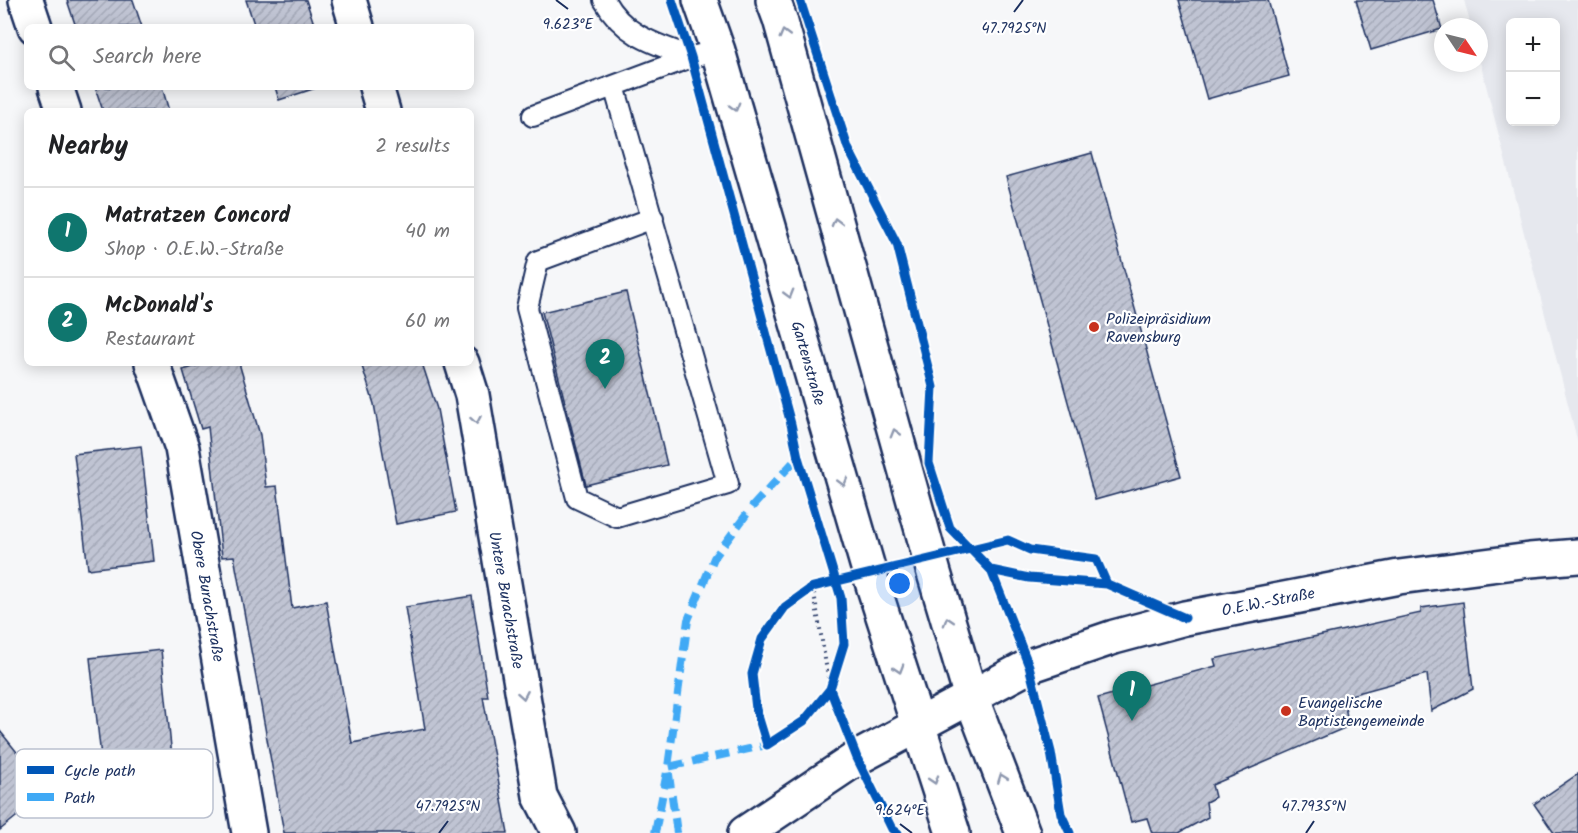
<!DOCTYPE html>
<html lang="en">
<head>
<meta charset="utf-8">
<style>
	:root { --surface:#fff; --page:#f6f6f6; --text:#202124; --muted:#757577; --line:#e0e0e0; --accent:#0f766e }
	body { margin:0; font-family:Kalam,sans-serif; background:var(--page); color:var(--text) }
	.controls { position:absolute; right:18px; top:18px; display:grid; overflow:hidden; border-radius:9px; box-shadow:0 3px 15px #0003 }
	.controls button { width:54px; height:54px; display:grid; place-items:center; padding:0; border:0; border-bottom:2px solid var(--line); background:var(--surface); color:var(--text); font:30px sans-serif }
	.compass { position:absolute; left:1434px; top:18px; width:54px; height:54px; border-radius:50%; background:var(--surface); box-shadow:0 3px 15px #0003; rotate:125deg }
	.you { position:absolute; left:900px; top:584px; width:21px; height:21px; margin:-15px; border:4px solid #fff; border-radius:50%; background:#1a73e8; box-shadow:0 0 0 9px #1a73e833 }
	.badge { display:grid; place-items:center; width:39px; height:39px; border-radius:50%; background:var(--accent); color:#fff; font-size:20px; font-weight:700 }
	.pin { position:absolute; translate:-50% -50px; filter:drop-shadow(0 2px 3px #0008) }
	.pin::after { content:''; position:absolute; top:32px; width:21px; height:18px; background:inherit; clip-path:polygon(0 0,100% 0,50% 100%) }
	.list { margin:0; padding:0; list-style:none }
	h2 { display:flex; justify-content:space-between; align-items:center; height:78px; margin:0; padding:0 24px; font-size:26px }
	h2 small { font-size:20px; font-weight:400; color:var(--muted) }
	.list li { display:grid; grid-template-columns:39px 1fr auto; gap:18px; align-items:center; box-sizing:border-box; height:90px; padding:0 24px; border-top:2px solid var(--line) }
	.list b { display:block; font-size:22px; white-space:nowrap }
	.list p { margin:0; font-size:20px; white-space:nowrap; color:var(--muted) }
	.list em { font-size:20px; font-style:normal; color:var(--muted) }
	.icon { flex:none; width:33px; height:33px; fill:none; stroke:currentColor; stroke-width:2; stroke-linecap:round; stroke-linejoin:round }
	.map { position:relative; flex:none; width:1578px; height:833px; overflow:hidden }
	.search { position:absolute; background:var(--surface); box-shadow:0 3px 15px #0003; left:24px; top:24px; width:450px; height:66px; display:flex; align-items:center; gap:15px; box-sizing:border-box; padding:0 21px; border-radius:9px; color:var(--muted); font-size:22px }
	.panel { position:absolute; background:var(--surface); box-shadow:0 3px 15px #0003; left:24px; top:108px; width:450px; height:258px; border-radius:9px }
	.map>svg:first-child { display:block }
</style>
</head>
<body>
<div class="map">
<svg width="1578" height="833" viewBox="0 0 1578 833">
	<defs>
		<pattern id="building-hatch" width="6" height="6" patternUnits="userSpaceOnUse" patternTransform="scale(1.5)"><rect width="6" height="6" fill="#c0c4d3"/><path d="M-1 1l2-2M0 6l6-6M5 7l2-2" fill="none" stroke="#a4a9b8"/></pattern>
	</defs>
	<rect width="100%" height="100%" fill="#f6f7f9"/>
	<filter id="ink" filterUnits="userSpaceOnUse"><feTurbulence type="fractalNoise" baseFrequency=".0167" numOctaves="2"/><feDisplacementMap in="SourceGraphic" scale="12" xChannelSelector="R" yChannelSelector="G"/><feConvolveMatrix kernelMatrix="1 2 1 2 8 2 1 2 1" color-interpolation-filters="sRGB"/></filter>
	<g filter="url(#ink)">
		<path fill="#e6e8ee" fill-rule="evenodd" d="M1464,0H1578V443L1479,58V27H1471ZM1510,22H1556V122H1510Z"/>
		<path fill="url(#building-hatch)" stroke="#1b2f5e" stroke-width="1.5" d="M67,0H133L142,27H76Z
			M246,0H306L315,27H255Z
			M1179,0H1268L1289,76L1207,99Z
			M1356,0H1433L1442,29L1371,50Z
			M95,87H162L169,111H103Z
			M275,87H319L279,100Z
			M1092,153L1181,476L1095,500L1006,177Z
			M626,292L667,465L586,485L542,312Z
			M206,363H239L260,435L266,487L277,486L292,608L326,601L352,743L425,729L405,607L472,596L488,697H483L508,833H284L234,556L222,557L208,427L201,429L183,370Z
			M361,363H422L437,409L456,512L396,524L374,404Z
			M141,446L154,561L88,569L74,454Z
			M1463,602L1473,689L1431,711L1427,674L1343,697L1349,726L1212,785L1215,797L1206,802L1208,817L1179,833H1152L1147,818L1131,822L1098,698L1216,666L1214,659L1421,613V608Z
			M161,650L174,776L104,784L90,658Z
			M0,731L48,791L0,830Z
			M1578,774V833H1554L1534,804Z"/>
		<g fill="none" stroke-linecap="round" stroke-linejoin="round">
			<defs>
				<path id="lane" d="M604,0C624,36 655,44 691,57
					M614,86L728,484L617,517L577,498L527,308L538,261L653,218
					M533,116L691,57L718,51"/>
				<path id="street" d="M26,0L35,27
					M349,0L357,27
					M56,87L64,111
					M376,87L383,111
					M152,363L182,448L249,833
					M462,363L472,395L540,796L559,833
					M745,833L857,758L1029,666L1114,637L1185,618L1399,577L1530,560L1578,556"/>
				<path id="secondary" d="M700,0L718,51L873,585L953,833
					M773,0L780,19L934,573L971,697L1023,833"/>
			</defs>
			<use href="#lane" stroke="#1b2f5e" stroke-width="24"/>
			<use href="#street" stroke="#1b2f5e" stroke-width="38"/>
			<use href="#secondary" stroke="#1b2f5e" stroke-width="38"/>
			<path stroke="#1b2f5e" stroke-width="4" stroke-dasharray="1.5 4.5" stroke-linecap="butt" d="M813,587L830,689"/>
			<use href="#lane" stroke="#fff" stroke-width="20"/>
			<use href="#street" stroke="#fff" stroke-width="33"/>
			<use href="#secondary" stroke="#fff" stroke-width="33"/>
			<path stroke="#3fa9f5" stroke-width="8" stroke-dasharray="15 8" stroke-linecap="butt" d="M655,833L668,767L767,745
				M677,833L668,767L688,620L714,558L752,507L798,457"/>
			<defs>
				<path id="cycleway" d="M672,0L691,57L791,424L798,457L841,598L844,644L830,689L857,758L892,829L898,833
					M800,0L848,148L897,244L933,387L929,463L950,528L991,570L1029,666L1051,752L1061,814L1070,833
					M991,570L1029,578L1107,584L1185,618
					M830,689L804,721L767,745L756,709L752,674L762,639L785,607L813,587L1008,540L1030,550L1096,559L1107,584"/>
			</defs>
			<use href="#cycleway" stroke="#fff" stroke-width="13"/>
			<use href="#cycleway" stroke="#0057b8" stroke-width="9"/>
		</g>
		<defs><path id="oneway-chevron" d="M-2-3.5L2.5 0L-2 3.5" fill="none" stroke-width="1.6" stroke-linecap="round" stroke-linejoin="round" transform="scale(1.5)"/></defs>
		<g stroke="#8d97ae">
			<use href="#oneway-chevron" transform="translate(784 34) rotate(-105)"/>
			<use href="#oneway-chevron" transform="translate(735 107) rotate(74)"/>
			<use href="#oneway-chevron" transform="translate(836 222) rotate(-105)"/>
			<use href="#oneway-chevron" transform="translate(789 294) rotate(74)"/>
			<use href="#oneway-chevron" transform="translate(476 420) rotate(80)"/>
			<use href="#oneway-chevron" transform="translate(895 433) rotate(-106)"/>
			<use href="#oneway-chevron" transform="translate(843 482) rotate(74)"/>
			<use href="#oneway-chevron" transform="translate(948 621) rotate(-107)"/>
			<use href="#oneway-chevron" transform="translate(899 669) rotate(73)"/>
			<use href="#oneway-chevron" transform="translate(523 695) rotate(80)"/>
			<use href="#oneway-chevron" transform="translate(1002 778) rotate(-111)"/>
			<use href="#oneway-chevron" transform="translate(934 780) rotate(72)"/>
		</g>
	</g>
	<path fill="none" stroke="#1b2f5e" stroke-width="2" d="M556,0L568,9M1014,12L1023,0M900,824L912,833M439,833L448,821M1306,833L1314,821"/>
	<g fill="#c8321e" stroke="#fff" stroke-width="2">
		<circle cx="1094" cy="327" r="6"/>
		<circle cx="1286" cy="711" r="6"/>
	</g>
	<g text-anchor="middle" stroke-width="4.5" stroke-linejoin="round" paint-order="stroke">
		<g font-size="16" fill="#1b2f5e" stroke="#fff" text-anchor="start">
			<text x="1106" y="324">Polizeipräsidium<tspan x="1106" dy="18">Ravensburg</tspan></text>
			<text x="1298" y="708">Evangelische<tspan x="1298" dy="18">Baptistengemeinde</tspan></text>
		</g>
		<g font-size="16" fill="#1b2f5e" stroke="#fff">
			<text transform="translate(809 363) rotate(74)" y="6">Gartenstraße</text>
			<text transform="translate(208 596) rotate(80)" y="6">Obere Burachstraße</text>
			<text transform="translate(507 600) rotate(80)" y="6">Untere Burachstraße</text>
			<text transform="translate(1268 601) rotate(-11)" y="6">O.E.W.-Straße</text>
		</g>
	</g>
	<rect x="15" y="749" width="198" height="69" rx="9" fill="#fff" stroke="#bbc1cf" stroke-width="1.5"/>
	<rect x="27" y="766" width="27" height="8" fill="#0057b8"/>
	<rect x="27" y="793" width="27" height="8" fill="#3fa9f5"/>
	<g font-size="16" fill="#1b2f5e">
		<text x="64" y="776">Cycle path</text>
		<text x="64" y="803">Path</text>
	</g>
	<g font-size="15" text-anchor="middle" fill="#1b2f5e" stroke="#fff" stroke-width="4.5" stroke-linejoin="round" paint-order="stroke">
		<text x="568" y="29">9.623°E</text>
		<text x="1014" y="33">47.7925°N</text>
		<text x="448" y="811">47.7925°N</text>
		<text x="1314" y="811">47.7935°N</text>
		<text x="900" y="815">9.624°E</text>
	</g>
</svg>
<div class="controls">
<button>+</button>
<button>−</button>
</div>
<svg class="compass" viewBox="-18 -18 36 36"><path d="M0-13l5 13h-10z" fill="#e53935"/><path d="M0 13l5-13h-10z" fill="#757577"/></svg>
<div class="you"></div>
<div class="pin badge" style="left:1132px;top:721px">1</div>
<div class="pin badge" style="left:605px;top:389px">2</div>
<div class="search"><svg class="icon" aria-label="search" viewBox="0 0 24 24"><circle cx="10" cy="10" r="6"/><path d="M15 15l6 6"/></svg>Search here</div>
<section class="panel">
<h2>Nearby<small>2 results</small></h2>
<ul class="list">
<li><span class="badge">1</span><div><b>Matratzen Concord</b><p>Shop · O.E.W.-Straße</p></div><em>40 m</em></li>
<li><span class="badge">2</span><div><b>McDonald's</b><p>Restaurant</p></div><em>60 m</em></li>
</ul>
</section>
</div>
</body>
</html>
